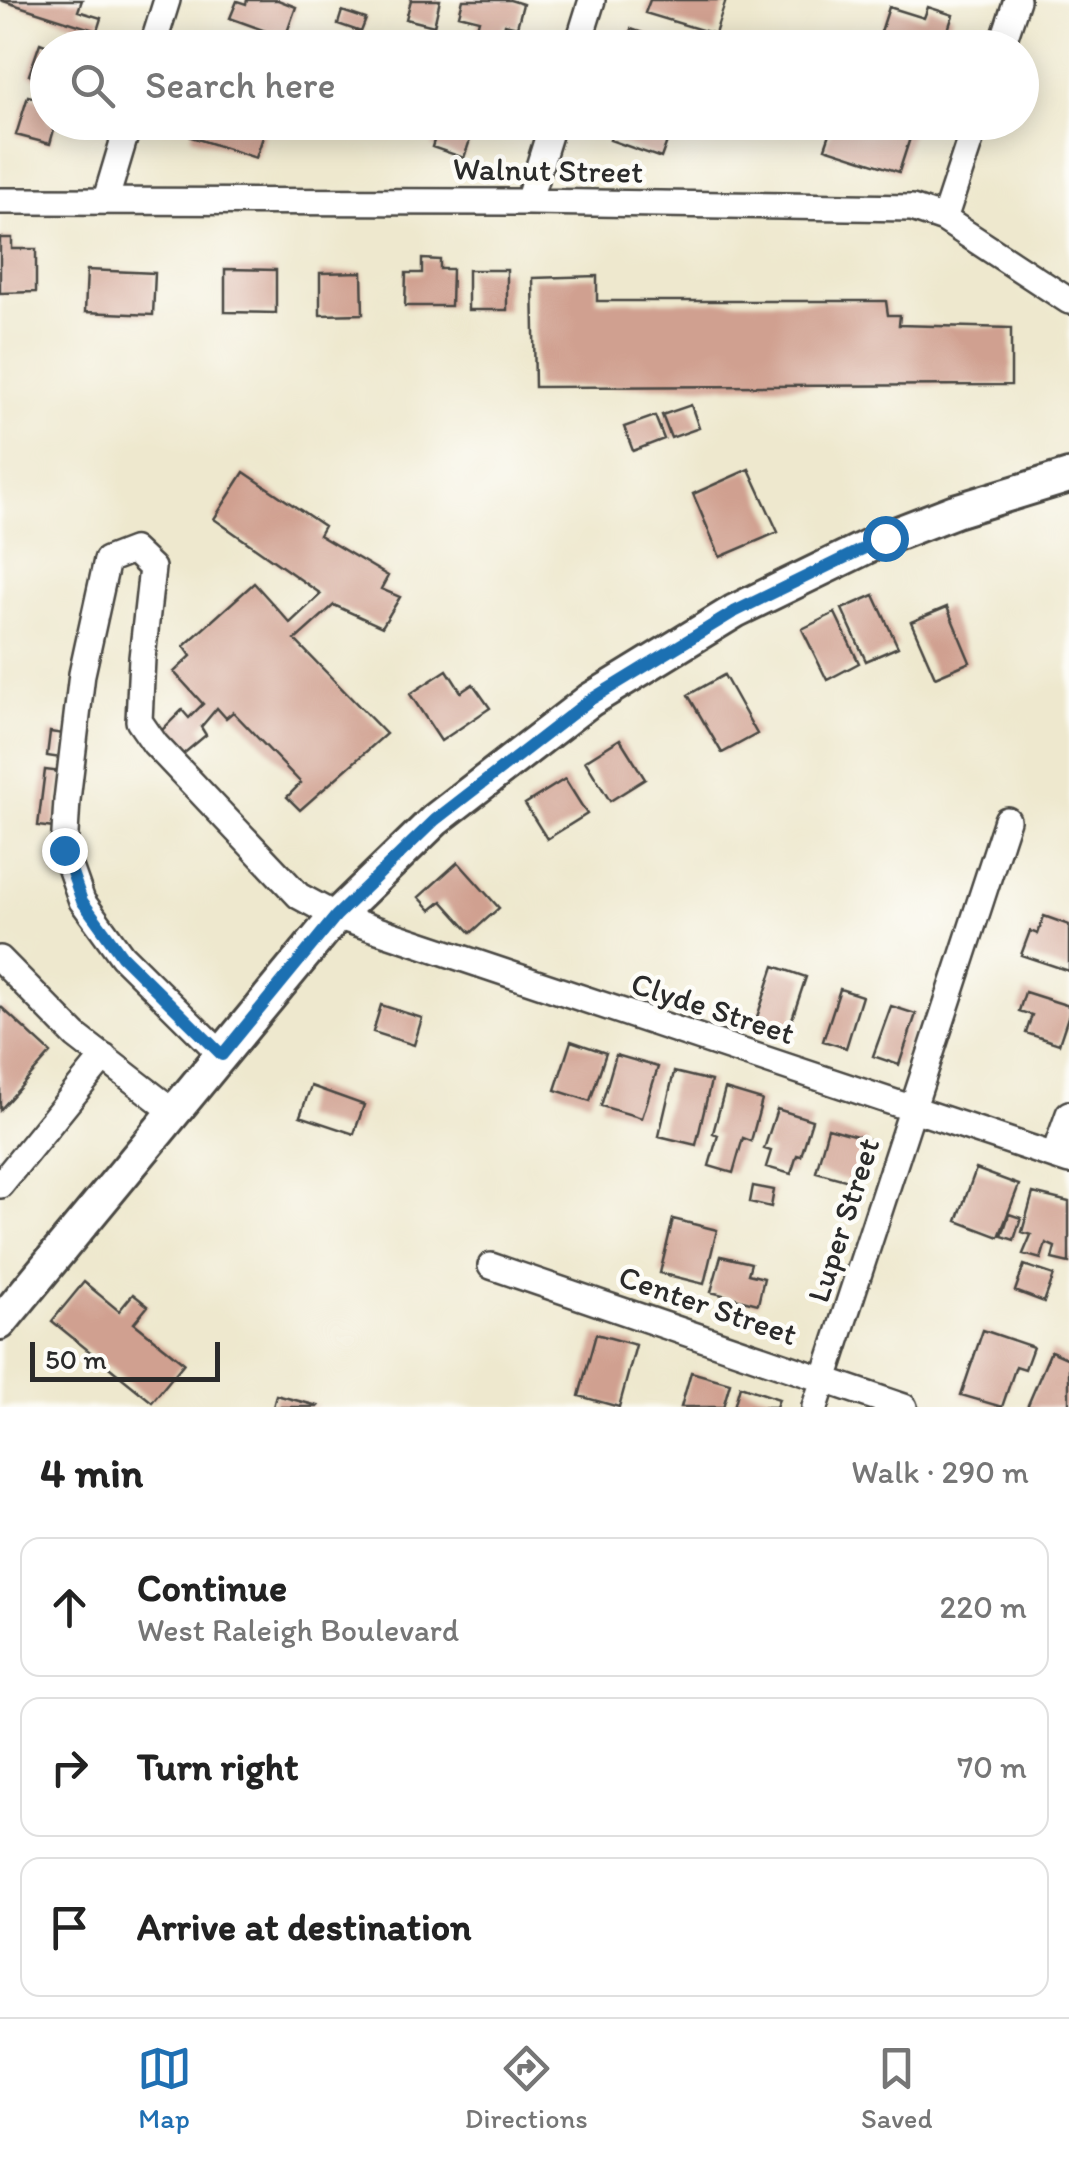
<!DOCTYPE html>
<html lang="en">
<head>
<meta charset="utf-8">
<style>
	:root { --surface:#fff; --page:#f2f2f2; --text:#222; --muted:#767676; --line:#e0e0e0; --accent:#1f6fb2 }
	body { margin:0; font-family:Itim,sans-serif; background:var(--page); color:var(--text) }
	.scale { position:absolute; left:30px; bottom:25px; width:190px; box-sizing:border-box; padding-left:10px; border:5px solid #2b2b2b; border-top:0; font-size:28px; line-height:35px; white-space:nowrap; color:#2b2b2b; -webkit-text-stroke:8px #fdfcf7; paint-order:stroke }
	.stop { position:absolute; width:30px; height:30px; margin:-22px; border:8px solid #1f6fb2; border-radius:50%; background:#fff }
	.stop.end { background:#1f6fb2; border-color:#fff; box-shadow:0 2px 10px #0008 }
	.list { margin:0; padding:0; list-style:none }
	h2 { display:flex; justify-content:space-between; align-items:center; height:130px; margin:0; padding:0 40px; font-size:42px }
	h2 small { font-size:32px; font-weight:400; color:var(--muted) }
	.list li { display:grid; grid-template-columns:65px 1fr auto; gap:30px; align-items:center; box-sizing:border-box; height:140px; margin:0 20px 20px; padding:0 20px; border:2px solid var(--line); border-radius:20px }
	.list b { display:block; font-size:38px; white-space:nowrap }
	.list p { margin:0; font-size:32px; white-space:nowrap; color:var(--muted) }
	.list em { font-size:32px; font-style:normal; color:var(--muted) }
	.icon { flex:none; width:55px; height:55px; fill:none; stroke:currentColor; stroke-width:2; stroke-linecap:round; stroke-linejoin:round }
	.map { position:relative; flex:none; width:1069px; height:1407px; overflow:hidden }
	.search { position:absolute; background:var(--surface); box-shadow:0 5px 25px #0003; left:30px; right:30px; top:30px; height:110px; display:flex; align-items:center; gap:25px; box-sizing:border-box; padding:0 35px; border-radius:55px; color:var(--muted); font-size:38px }
	.sheet { height:610px; background:var(--surface) }
	nav { display:flex; justify-content:space-around; align-items:center; box-sizing:border-box; height:140px; border-top:2px solid var(--line); background:var(--surface); font-size:28px; color:var(--muted) }
	nav a { display:grid; justify-items:center; gap:5px }
	nav .on { color:var(--accent) }
	.map>svg:first-child { display:block }
</style>
</head>
<body>
<div class="map">
<svg width="1069" height="1407" viewBox="0 0 1069 1407">
	<rect width="100%" height="100%" fill="#fdfcf7"/>
	<filter id="ink" filterUnits="userSpaceOnUse"><feTurbulence type="fractalNoise" baseFrequency=".01" numOctaves="2"/><feDisplacementMap in="SourceGraphic" scale="20" xChannelSelector="R" yChannelSelector="G"/><feConvolveMatrix kernelMatrix="1 2 1 2 8 2 1 2 1" color-interpolation-filters="sRGB"/></filter>
	<filter id="wash" filterUnits="userSpaceOnUse"><feTurbulence type="fractalNoise" baseFrequency=".0048" numOctaves="4" result="noise"/><feDisplacementMap in="SourceGraphic" scale="40" xChannelSelector="R" yChannelSelector="G"/><feGaussianBlur stdDeviation="2.25" result="paint"/><feColorMatrix in="noise" values="0 0 0 0 0 0 0 0 0 0 0 0 0 0 0 0 0 1.4 0 .05"/><feComposite in="paint" operator="in"/></filter>
	<g filter="url(#wash)">
		<rect width="100%" height="100%" fill="#eee8ce"/>
		<g id="blocks">
			<path fill="#d0a090" d="M0,0H82L78,11L101,18L97,31Z
				M247,0H278L296,7L285,38L230,18L237,1L246,4Z
				M411,0H440L434,26L406,19Z
				M463,0H510L523,4L517,27L505,24L502,39L476,32L479,20L459,15Z
				M650,0H726L715,34L645,13Z
				M889,7L924,18L928,7L953,15L942,48H897L878,41Z
				M342,11L366,19L361,32L338,24Z
				M631,29L684,47V48H624Z
				M40,43L48,46V82L29,75Z
				M28,96L48,101V122H56L50,144L16,135Z
				M195,122H268L256,158L191,137Z
				M440,122H476L464,158L432,147Z
				M616,122H666L673,125L661,158L610,140Z
				M834,122H882L912,132L899,172L825,148Z
				M0,238H12V249H36V292L0,293Z
				M422,259L440,260V269H452L451,306H405L406,273H422Z
				M225,269L276,270V313L225,312Z
				M87,270L155,273L153,315L85,312Z
				M468,270H507V310H468Z
				M362,272L363,314L320,315V273Z
				M597,276V301H886L888,315H900L899,325L1011,328V385L535,387L533,278Z
				M691,405L699,428L671,438L662,415Z
				M655,416L664,439L633,451L624,427Z
				M749,469L778,532L720,557L693,494Z
				M244,472L324,526L319,535L388,576L381,589L400,597L382,627L334,605L295,640L386,734L300,810L287,797L301,783L233,712L226,718L217,708L201,727L206,735L176,760L155,737L182,710L189,718L203,704L174,672L191,656L184,646L254,583L290,623L321,594L214,519Z
				M874,595L898,647L866,661L842,609Z
				M947,607L970,662L935,677L911,622Z
				M835,613L859,663L827,680L802,629Z
				M447,670L461,692L473,684L490,708L441,741L410,694Z
				M724,675L757,734L722,753L688,695Z
				M50,732L64,734L61,758L47,756Z
				M620,739L645,779L610,801L585,761Z
				M45,770L62,772L54,828L38,826Z
				M565,779L587,814L547,839L525,804Z
				M458,862L499,908L471,933L442,901L431,910L419,897Z
				M1044,916L1069,925V971L1021,955L1030,931L1038,934Z
				M774,966L806,977L788,1031L756,1020Z
				M840,989L862,996L846,1048L823,1041Z
				M1025,992L1069,1006V1014L1059,1044L1026,1033L1032,1015L1019,1011Z
				M381,1005L422,1018L414,1045L373,1032Z
				M0,1006L51,1053L0,1110Z
				M891,1006L916,1014L899,1065L873,1056Z
				M571,1041L606,1053L590,1101L555,1090Z
				M616,1055L658,1067L642,1118L601,1106Z
				M674,1072L711,1081L696,1145L659,1136Z
				M311,1086L364,1105L354,1134L300,1116Z
				M725,1089L762,1100L751,1141L743,1138L733,1173L709,1166L718,1135L713,1133Z
				M777,1109L812,1120L801,1156L797,1155L791,1174L766,1167L771,1151L764,1149Z
				M828,1128L868,1139L856,1183L816,1172Z
				M976,1169L1019,1185L999,1237L957,1221Z
				M753,1186L774,1190L771,1207L750,1202Z
				M1033,1193L1069,1202V1263L1052,1259L1055,1247L1046,1243L1041,1259L1023,1254L1031,1235L1022,1232Z
				M1009,1214L1021,1218L1014,1240L1002,1236Z
				M673,1219L717,1230L704,1284L660,1273Z
				M721,1256L751,1263L748,1274L764,1278L758,1304L711,1292Z
				M1024,1265L1054,1275L1044,1302L1015,1291Z
				M84,1282L119,1311L133,1294L148,1306L134,1323L184,1363L152,1402L52,1321Z
				M983,1330L1033,1347L1025,1369L1016,1366L1002,1407L961,1395Z
				M596,1334L636,1345L619,1407L579,1396Z
				M1051,1351L1069,1359V1407H1027Z
				M691,1372L730,1383L723,1407H681Z
				M740,1386L779,1399L776,1407H734Z
				M276,1395L318,1406L317,1407H273Z"/>
		</g>
	</g>
	<g filter="url(#ink)">
		<use href="#blocks" fill-opacity="0" stroke="#484743" stroke-width="2.5"/>
		<g fill="none" stroke-linecap="round" stroke-linejoin="round">
			<defs>
				<path id="minor" d="M152,48L167,0
					M577,48L592,0
					M1001,48L1017,0
					M106,199L129,122
					M0,201L528,202L912,208L944,219L1069,301
					M528,202L553,122
					M944,219L976,122
					M0,959L76,1036L174,1112
					M222,1055L122,956L82,901L64,850L67,800L82,674L107,560L133,550L152,568L142,658L139,721L155,744L299,896L336,916L1069,1161
					M1054,1156L1069,1114
					M0,1185L104,1057
					M491,1266L904,1407
					M815,1407L1007,820"/>
				<path id="major" d="M0,1323L336,916L435,820L590,700L735,611L885,538L955,511L1069,476"/>
			</defs>
			<use href="#minor" stroke="#484743" stroke-width="30"/>
			<use href="#major" stroke="#484743" stroke-width="38"/>
			<use href="#minor" stroke="#fff" stroke-width="25"/>
			<use href="#major" stroke="#fff" stroke-width="32"/>
		</g>
	</g>
	<g fill="none" stroke-linecap="round" stroke-linejoin="round" filter="url(#ink)">
		<path stroke="#1f6fb2" stroke-width="12" d="M64,850L82,901L122,956L222,1055L336,916L435,820L590,700L734,612L885,538"/>
	</g>
	<g text-anchor="middle" stroke-width="9" stroke-linejoin="round" paint-order="stroke">
		<g font-size="32" fill="#2b2b2b" stroke="#fdfcf7">
			<text transform="translate(548 170) rotate(1)" y="11">Walnut Street</text>
			<text transform="translate(713 1008) rotate(18)" y="11">Clyde Street</text>
			<text transform="translate(843 1220) rotate(-72)" y="11">Luper Street</text>
			<text transform="translate(708 1305) rotate(19)" y="11">Center Street</text>
		</g>
	</g>
</svg>
<div class="scale">50 m</div>
<div class="stop" style="left:885px;top:538px"></div>
<div class="stop end" style="left:64px;top:850px"></div>
<div class="search"><svg class="icon" aria-label="search" viewBox="0 0 24 24"><circle cx="10" cy="10" r="6"/><path d="M15 15l6 6"/></svg>Search here</div>
</div>
<section class="sheet">
<h2>4 min<small>Walk · 290 m</small></h2>
<ul class="list">
<li><svg class="icon" aria-label="ahead" viewBox="0 0 24 24"><path d="M12 20V5M6 11l6-6 6 6"/></svg><div><b>Continue</b><p>West Raleigh Boulevard</p></div><em>220 m</em></li>
<li><svg class="icon" aria-label="right" viewBox="0 0 24 24"><path d="M7 20v-9h11M14 6l5 5-5 5"/></svg><div><b>Turn right</b></div><em>70 m</em></li>
<li><svg class="icon" aria-label="arrive" viewBox="0 0 24 24"><path d="M6 21V4h12l-3 4 3 4H6"/></svg><div><b>Arrive at destination</b></div></li>
</ul>
</section>
<nav>
<a class="on"><svg class="icon" aria-label="map" viewBox="0 0 24 24"><path d="M3 6l6-2 6 2 6-2v14l-6 2-6-2-6 2zM9 4v14M15 6v14"/></svg>Map</a>
<a><svg class="icon" aria-label="directions" viewBox="0 0 24 24"><path d="M12 3l9 9-9 9-9-9zM9 14v-3h6M13 9l2 2-2 2"/></svg>Directions</a>
<a><svg class="icon" aria-label="saved" viewBox="0 0 24 24"><path d="M7 4h10v16l-5-4-5 4z"/></svg>Saved</a>
</nav>
</body>
</html>
